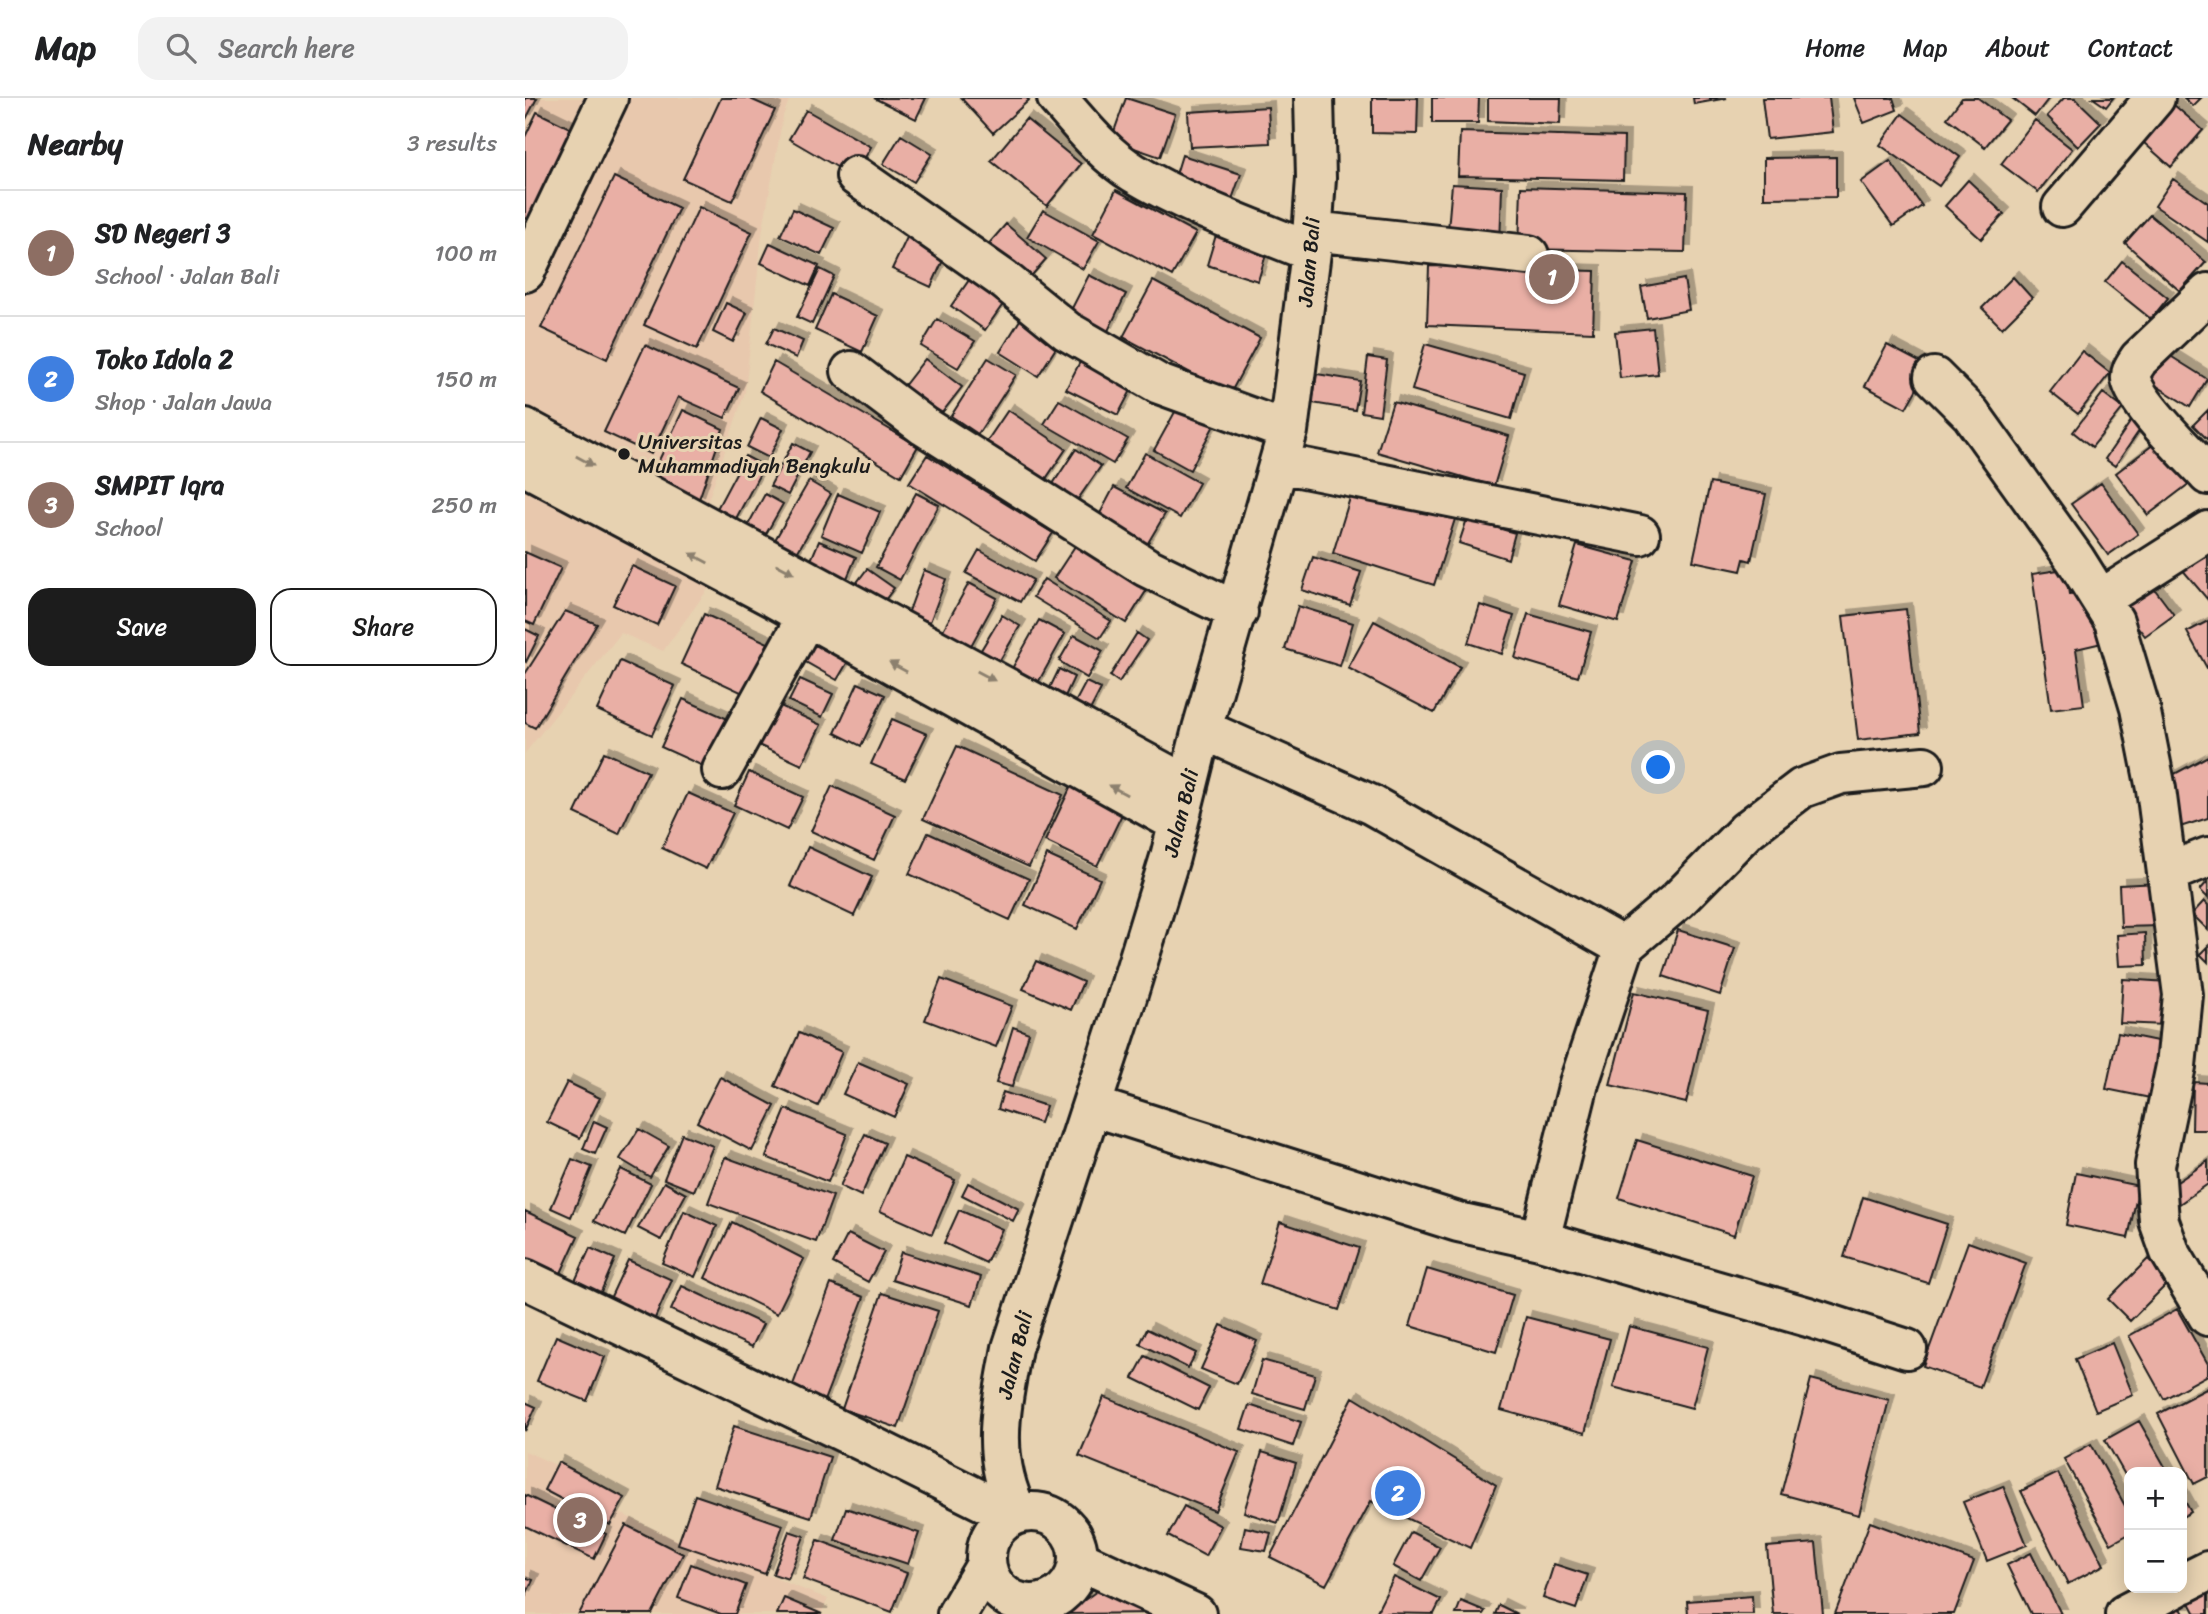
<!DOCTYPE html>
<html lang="en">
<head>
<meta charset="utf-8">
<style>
	:root { --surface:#fff; --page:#f2f2f2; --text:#202124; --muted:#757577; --line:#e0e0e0; --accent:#1c1c1c }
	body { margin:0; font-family:Sriracha,sans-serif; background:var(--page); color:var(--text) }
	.controls { position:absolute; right:21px; bottom:21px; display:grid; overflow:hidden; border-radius:14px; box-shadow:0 4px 18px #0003 }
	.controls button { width:63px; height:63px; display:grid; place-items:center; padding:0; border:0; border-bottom:2px solid var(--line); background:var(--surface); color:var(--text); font:35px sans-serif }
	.you { position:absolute; left:1134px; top:670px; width:24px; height:24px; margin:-18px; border:5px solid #fff; border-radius:50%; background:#1a73e8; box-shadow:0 0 0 10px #1a73e833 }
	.badge { display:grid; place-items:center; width:46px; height:46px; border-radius:50%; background:var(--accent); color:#fff; font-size:23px; font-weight:700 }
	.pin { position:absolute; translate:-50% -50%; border:4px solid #fff; box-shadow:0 2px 7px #0006 }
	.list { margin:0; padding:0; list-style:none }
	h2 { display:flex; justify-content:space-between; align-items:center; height:91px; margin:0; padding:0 28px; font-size:30px }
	h2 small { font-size:23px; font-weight:400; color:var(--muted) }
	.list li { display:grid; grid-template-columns:46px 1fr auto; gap:21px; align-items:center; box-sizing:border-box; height:126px; padding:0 28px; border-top:2px solid var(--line) }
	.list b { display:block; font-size:26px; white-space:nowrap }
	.list p { margin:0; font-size:23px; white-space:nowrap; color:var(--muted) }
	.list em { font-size:23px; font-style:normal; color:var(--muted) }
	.actions { display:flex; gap:14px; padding:21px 28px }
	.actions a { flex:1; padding:16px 0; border:2px solid var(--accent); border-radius:21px; text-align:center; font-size:24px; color:var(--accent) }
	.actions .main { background:var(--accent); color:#fff }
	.icon { flex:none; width:38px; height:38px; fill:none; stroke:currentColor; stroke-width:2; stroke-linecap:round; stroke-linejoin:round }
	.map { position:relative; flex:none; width:1683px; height:1516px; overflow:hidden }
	header { display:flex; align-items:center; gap:42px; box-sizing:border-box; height:98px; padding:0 35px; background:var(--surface); border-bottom:2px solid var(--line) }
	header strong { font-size:33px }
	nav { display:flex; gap:38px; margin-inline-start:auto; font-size:24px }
	.search { width:490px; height:63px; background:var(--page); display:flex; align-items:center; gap:18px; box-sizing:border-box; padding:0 24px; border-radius:21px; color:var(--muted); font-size:26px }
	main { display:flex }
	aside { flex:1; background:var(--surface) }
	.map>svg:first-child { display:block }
</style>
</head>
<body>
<header>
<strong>Map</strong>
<div class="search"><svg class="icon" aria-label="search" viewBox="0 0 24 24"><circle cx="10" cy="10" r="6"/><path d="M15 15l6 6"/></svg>Search here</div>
<nav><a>Home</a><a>Map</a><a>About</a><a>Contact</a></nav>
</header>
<main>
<aside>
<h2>Nearby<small>3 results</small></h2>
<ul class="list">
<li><span class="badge" style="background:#8d6e63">1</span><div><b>SD Negeri 3</b><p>School · Jalan Bali</p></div><em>100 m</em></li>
<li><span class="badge" style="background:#3f7fe0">2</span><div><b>Toko Idola 2</b><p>Shop · Jalan Jawa</p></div><em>150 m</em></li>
<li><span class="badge" style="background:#8d6e63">3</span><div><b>SMPIT Iqra</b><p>School</p></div><em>250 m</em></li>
</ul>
<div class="actions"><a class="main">Save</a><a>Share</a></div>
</aside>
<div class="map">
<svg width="1683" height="1516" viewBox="0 0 1683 1516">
	<defs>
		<filter id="shadow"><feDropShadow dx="6" dy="-6" stdDeviation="0" flood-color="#0004"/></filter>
	</defs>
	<rect width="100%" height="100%" fill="#e7d2b1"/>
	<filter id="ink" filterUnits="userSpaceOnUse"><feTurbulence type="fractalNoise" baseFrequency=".0143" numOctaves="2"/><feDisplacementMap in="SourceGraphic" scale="14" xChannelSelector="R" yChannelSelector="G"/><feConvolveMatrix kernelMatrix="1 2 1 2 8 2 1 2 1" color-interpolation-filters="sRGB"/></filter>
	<g filter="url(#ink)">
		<path fill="#e8c8ad" d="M0,0H265L258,18L237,136L220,294L178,417L196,473L138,553L96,535L0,655Z
			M0,1353L79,1389L74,1405L145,1439L303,1501L296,1516H0Z"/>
		<path fill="#e9afa5" stroke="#1c1c1c" stroke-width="2" filter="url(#shadow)" d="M0,0H12L0,23Z
			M196,0H223L250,12L207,103L158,81Z
			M349,0H401L391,21Z
			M436,0H501L504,2L468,35Z
			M601,0L650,16L635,59L586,42Z
			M847,0H893L892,36L847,35Z
			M907,0H954L953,25H907Z
			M963,0H1036L1035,26L963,23Z
			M1168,0H1202L1169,6Z
			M1237,0H1304L1308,34L1242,41Z
			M1329,0H1368L1372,12L1339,25Z
			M1437,0H1453L1482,22L1460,49L1422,20Z
			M1487,0H1524L1510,18Z
			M1539,0H1550L1576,25L1553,49L1522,18Z
			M1568,0H1588L1581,9Z
			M1641,0L1678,32L1646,69L1609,36Z
			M1659,0H1676L1668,8Z
			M743,9L745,45L665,49L663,14Z
			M281,12L346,49L329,79L264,41Z
			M12,14L57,36L13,126L0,120V39Z
			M1377,16L1435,59L1414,88L1355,47Z
			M501,21L556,66L522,108L466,63Z
			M1510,22L1547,51L1513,94L1476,66Z
			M935,34L1099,39L1098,82L933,78Z
			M376,37L407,56L389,84L358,66Z
			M657,57L716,76L706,104L648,86Z
			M1311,59V99L1239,100V60Z
			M1365,63L1397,108L1368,128L1336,84Z
			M89,79L154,110L82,261L16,230Z
			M1648,81L1683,105V144L1630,108Z
			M1443,82L1479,116L1456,141L1420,108Z
			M927,86L977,89L975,147L922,143Z
			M996,89L1162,94L1160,154L994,151Z
			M591,92L671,135L647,178L568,136Z
			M174,109L227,134L172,251L119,227Z
			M268,111L309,130L296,157L255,138Z
			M518,112L574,143L558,171L502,139Z
			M1625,117L1681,164L1655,193L1600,145Z
			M481,126L521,161L494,192L454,157Z
			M386,131L424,149L406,189L367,171Z
			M691,137L742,153L733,183L682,167Z
			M245,145L294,168L285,188L236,165Z
			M1597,163L1643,200L1626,221L1580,184Z
			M904,168L1070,173L1068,234L902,227Z
			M295,171L309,178L287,226L272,219Z
			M451,172L485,196L460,232L426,208Z
			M564,177L601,196L582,235L544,216Z
			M1488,179L1507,200L1477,230L1457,210Z
			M1159,181L1164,212L1122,220L1116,189Z
			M628,183L735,240L705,296L598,239Z
			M306,196L353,218L337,254L290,232Z
			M201,205L222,215L208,244L188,234Z
			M500,214L538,239L513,278L475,254Z
			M412,221L450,243L433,270L396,248Z
			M249,230L278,243L271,260L241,246Z
			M1128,230L1133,276L1095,280L1090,234Z
			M900,246L999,274L986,321L887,292Z
			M120,247L214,290L200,320L153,299L126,356L79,334Z
			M1362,247L1404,269L1381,310L1340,288Z
			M1557,253L1585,275L1553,316L1525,294Z
			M1639,254L1682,281L1665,309L1621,281Z
			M559,256L611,283L593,317L541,291Z
			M843,259L862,262L855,317L836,314Z
			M463,260L491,277L453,336L426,318Z
			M400,261L437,289L416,316L379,288Z
			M249,264L393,348L376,378L235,293Z
			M792,276L835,283L830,312L787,305Z
			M1578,295L1598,310L1567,349L1548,334Z
			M534,302L603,341L588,366L519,326Z
			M656,303L692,322L665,372L629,352Z
			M868,304L984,338L969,388L852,354Z
			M158,312L198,331L173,404L125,381Z
			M483,312L541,351L514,391L456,352Z
			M1683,312V342L1668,327Z
			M236,320L258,331L244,360L222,349Z
			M1606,323L1616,330L1590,368L1580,361Z
			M1633,343L1665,385L1623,417L1591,375Z
			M268,345L285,354L263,397L245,388Z
			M551,351L576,368L544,414L520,398Z
			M620,355L674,385L655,420L601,390Z
			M402,357L528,435L510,463L384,385Z
			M220,358L239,368L207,428L188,418Z
			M284,383L306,396L269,460L247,447Z
			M1185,385L1241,396L1226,463L1219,461L1216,473L1168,463Z
			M1576,385L1613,436L1583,457L1546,406Z
			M829,387L931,418L909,487L808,455Z
			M589,389L640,416L620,450L571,423Z
			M391,395L414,407L375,482L351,469Z
			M240,396L258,406L241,436L223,427Z
			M313,396L355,414L337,455L296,437Z
			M942,421L990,435L983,461L934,445Z
			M294,443L331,459L320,485L283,469Z
			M1683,443V502L1651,464Z
			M552,445L623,490L601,525L529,480Z
			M1052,447L1111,463L1093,524L1034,507Z
			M454,452L508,482L495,504L441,475Z
			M0,454L36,470L9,527L0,523Z
			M788,459L836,474L825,507L777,492Z
			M107,468L150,488L132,527L88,507Z
			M342,471L369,490L357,506L330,487Z
			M1540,471L1544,496L1566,492L1577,545L1551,551L1559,607L1526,611L1507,476Z
			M399,472L421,481L405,524L383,516Z
			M519,481L586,523L575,540L508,499Z
			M444,485L472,500L442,555L414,539Z
			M1628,489L1649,517L1620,538L1598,510Z
			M955,507L989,518L977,556L943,545Z
			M773,508L828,525L815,568L760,551Z
			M1381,511L1395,635L1333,642L1318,518Z
			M40,513L72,526L10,630L0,625V576Z
			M179,516L243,545L220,596L156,566Z
			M1003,516L1066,534L1053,579L990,560Z
			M477,517L495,528L468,574L450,562Z
			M514,522L540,536L510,590L484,576Z
			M849,523L935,569L909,615L823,570Z
			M1683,523V569L1682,570L1662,534Z
			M0,531L14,538L1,564L0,563Z
			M612,535L622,542L594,584L585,578Z
			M549,537L578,553L562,580L534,563Z
			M291,541L325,560L312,582L279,563Z
			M95,563L150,588L127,637L72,612Z
			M534,571L549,579L537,605L521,598Z
			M275,581L308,596L297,619L264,603Z
			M561,584L576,591L560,622L545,614Z
			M333,585L360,597L336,648L310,635Z
			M158,601L214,626L191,674L136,649Z
			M249,605L296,627L277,667L231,646Z
			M367,621L402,636L380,681L346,666Z
			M432,648L538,697L504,769L398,721Z
			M79,654L123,674L94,736L50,715Z
			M1683,658V720L1655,729L1640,681Z
			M224,674L278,699L262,732L209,707Z
			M548,684L601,708L572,768L520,743Z
			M307,688L370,717L349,762L286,733Z
			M163,695L208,715L181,771L137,750Z
			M403,735L504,781L485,822L384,776Z
			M283,749L347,779L329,818L265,788Z
			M522,757L575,781L552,831L500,807Z
			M1683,783V800L1675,792Z
			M1634,785L1636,828L1596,829L1594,787Z
			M1679,803L1683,807V832L1667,816Z
			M1153,832L1210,850L1195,897L1138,878Z
			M1620,835L1621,867L1594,868L1592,837Z
			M1683,848V864L1675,856Z
			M511,863L558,884L546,912L498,891Z
			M416,881L487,908L471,949L400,922Z
			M1598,881L1643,884L1640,927L1595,925Z
			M1109,894L1183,912L1161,1005L1085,987Z
			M488,929L504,935L487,989L471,985Z
			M274,935L317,954L293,1008L250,988Z
			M1593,935L1647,946L1635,1002L1581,991Z
			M333,964L384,986L369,1019L318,996Z
			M195,979L250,1008L227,1053L172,1024Z
			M42,984L75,1000L55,1040L22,1024Z
			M1668,984L1683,985V1032H1667Z
			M478,994L521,1008L515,1025L473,1011Z
			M261,1011L322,1036L303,1084L241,1059Z
			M69,1023L82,1029L70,1056L58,1051Z
			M114,1031L144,1048L125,1079L95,1061Z
			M157,1036L188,1048L169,1093L139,1081Z
			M340,1036L360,1045L336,1098L315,1088Z
			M1112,1042L1227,1078L1209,1137L1094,1100Z
			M200,1059L308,1098L291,1144L183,1105Z
			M379,1059L430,1082L407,1136L355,1113Z
			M47,1061L67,1069L46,1119L26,1110Z
			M1683,1063V1086L1650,1109L1639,1093Z
			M96,1071L126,1086L100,1138L69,1123Z
			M1551,1075L1614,1088L1603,1140L1541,1127Z
			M139,1084L161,1096L136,1142L113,1130Z
			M443,1085L494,1111L488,1123L437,1097Z
			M1338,1099L1422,1126L1403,1185L1319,1159Z
			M434,1112L477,1131L461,1165L419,1145Z
			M0,1113L53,1138L31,1186L0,1171Z
			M159,1113L192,1128L170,1179L137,1165Z
			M207,1124L279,1161L252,1216L180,1180Z
			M755,1124L834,1150L814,1212L735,1186Z
			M323,1136L359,1154L343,1184L308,1165Z
			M1443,1144L1501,1165L1455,1289L1398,1268Z
			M65,1150L90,1161L72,1203L46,1192Z
			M376,1154L456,1179L447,1207L367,1182Z
			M1623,1161L1645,1183L1605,1223L1583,1201Z
			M103,1162L147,1182L127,1227L82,1207Z
			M902,1171L988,1197L971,1254L885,1228Z
			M306,1186L339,1199L295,1313L263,1300Z
			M157,1188L238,1226L227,1249L146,1212Z
			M357,1195L413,1213L373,1330L317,1311Z
			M1652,1211L1683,1266V1277L1639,1301L1604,1238Z
			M1001,1219L1085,1241L1060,1335L976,1312Z
			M696,1227L732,1243L712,1286L676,1271Z
			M1104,1228L1183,1249L1167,1310L1088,1289Z
			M622,1231L671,1255L663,1270L615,1246Z
			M31,1238L80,1259L62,1303L12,1283Z
			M1587,1245L1608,1297L1571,1313L1550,1261Z
			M620,1258L684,1290L673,1312L608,1280Z
			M737,1262L790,1277L780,1311L727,1296Z
			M1286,1281L1364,1302L1334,1417L1256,1396Z
			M1683,1290V1379L1669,1386L1633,1316Z
			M579,1299L714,1354L690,1413L554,1358Z
			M828,1299L971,1387L945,1450L846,1403L801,1487L745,1459Z
			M0,1304L11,1309L0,1333Z
			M724,1307L776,1324L768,1348L716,1331Z
			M1614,1323L1643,1374H1604V1384L1580,1342Z
			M209,1328L305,1359L286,1419L190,1388Z
			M1566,1346L1604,1415V1436L1586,1446L1539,1361Z
			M737,1354L771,1365L753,1425L719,1414Z
			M33,1364L100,1400L85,1427L19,1392Z
			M1533,1375L1579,1467L1543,1486L1496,1393Z
			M1478,1388L1502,1447L1462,1463L1438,1404Z
			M0,1397L81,1436L69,1461L0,1428Z
			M170,1397L258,1427L240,1476L153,1446Z
			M1657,1398L1666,1414L1657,1419Z
			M659,1408L696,1428L680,1458L643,1438Z
			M321,1410L394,1435L383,1466L310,1442Z
			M1345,1424L1449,1463L1429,1516H1310Z
			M101,1427L158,1456L127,1516H54Z
			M720,1429L746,1435L741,1453L716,1449Z
			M264,1433L279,1438L263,1481L248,1476Z
			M886,1434L915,1449L896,1483L868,1468Z
			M293,1442L382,1475L367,1514L278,1481Z
			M1291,1445L1298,1516H1248L1242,1449Z
			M1506,1455L1536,1516H1506L1482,1467Z
			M166,1466L221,1487L210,1516H196L153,1500Z
			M1029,1466L1063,1477L1051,1511L1018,1500Z
			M0,1479L8,1482L0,1499Z
			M869,1479L916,1502L909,1516L851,1515Z
			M1683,1491V1516H1671L1663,1501Z
			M572,1493L636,1515L540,1516Z
			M1227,1498L1228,1516H1163L1162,1503Z
			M259,1500L297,1516H252Z
			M936,1503L960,1513L958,1516H931Z
			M1654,1506L1659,1516H1633Z
			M974,1507L992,1516H970Z"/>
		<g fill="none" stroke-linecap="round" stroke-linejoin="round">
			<defs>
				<path id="minor" d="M532,0C555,26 579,57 609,75C664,108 727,130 786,154
					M331,78L478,181L542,233L634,286L763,333
					M1537,109L1630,0
					M787,133L1004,157
					M0,174L83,0
					M1683,195L1614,261C1610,267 1605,273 1606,281C1611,306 1665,357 1683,377
					M326,273L399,328L621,469L713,514
					M1409,279L1446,316L1550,461L1589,523L1615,610L1631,691L1658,897L1651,968L1630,1067L1634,1123L1645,1154L1683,1218
					M0,330L662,687
					M754,365L1115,437
					M0,368L249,500L653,725
					M1576,501L1683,433
					M677,631L847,707L1090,844L1100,847L1054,985L1015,1142
					M197,672L282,518
					M1643,775L1683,759
					M1100,847L1153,802L1221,733L1277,690L1316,676L1399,668
					M567,1008L933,1124L1015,1142L1283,1219L1382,1251
					M0,1181L339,1344L488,1418
					M461 1460a46 46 0 1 1 92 0a46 46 0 1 1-92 0Z
					M493,1416C464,1357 476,1311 487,1250L602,899L645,759L677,631L763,333L786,154L791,80L789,0
					M554,1462L671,1516
					M1657,1486L1683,1473
					M432,1516L461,1467
					M1600,1516L1650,1490"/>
			</defs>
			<use href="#minor" stroke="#1c1c1c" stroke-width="44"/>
			<use href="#minor" stroke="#e7d2b1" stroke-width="38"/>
		</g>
		<defs><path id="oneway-solid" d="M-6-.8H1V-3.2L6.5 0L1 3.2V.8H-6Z" transform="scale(1.75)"/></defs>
		<g fill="#8c806e">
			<use href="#oneway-solid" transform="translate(60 363) rotate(29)"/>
			<use href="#oneway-solid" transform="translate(174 460) rotate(-152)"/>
			<use href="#oneway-solid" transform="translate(260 471) rotate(28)"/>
			<use href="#oneway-solid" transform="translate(373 569) rotate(-151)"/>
			<use href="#oneway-solid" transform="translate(461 578) rotate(28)"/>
			<use href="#oneway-solid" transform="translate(593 692) rotate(-151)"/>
		</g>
	</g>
	<circle fill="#1c1c1c" stroke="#e7d2b1" stroke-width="2.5" cx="99" cy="356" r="7"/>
	<g text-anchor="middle" stroke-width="6" stroke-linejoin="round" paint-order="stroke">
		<g font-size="21" fill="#1c1c1c" stroke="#e7d2b1">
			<text transform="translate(784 164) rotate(-85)" y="7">Jalan Bali</text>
			<text transform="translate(656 715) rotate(-76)" y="7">Jalan Bali</text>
			<text transform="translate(490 1257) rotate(-76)" y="7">Jalan Bali</text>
		</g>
		<g font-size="21" fill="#1c1c1c" stroke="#e7d2b1" text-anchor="start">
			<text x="113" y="351">Universitas<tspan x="113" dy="24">Muhammadiyah Bengkulu</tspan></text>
		</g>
	</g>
</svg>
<div class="controls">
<button>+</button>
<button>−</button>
</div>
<div class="you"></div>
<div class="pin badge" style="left:1027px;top:179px;background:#8d6e63">1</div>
<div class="pin badge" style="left:873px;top:1395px;background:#3f7fe0">2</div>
<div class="pin badge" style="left:55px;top:1422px;background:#8d6e63">3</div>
</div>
</main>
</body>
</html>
